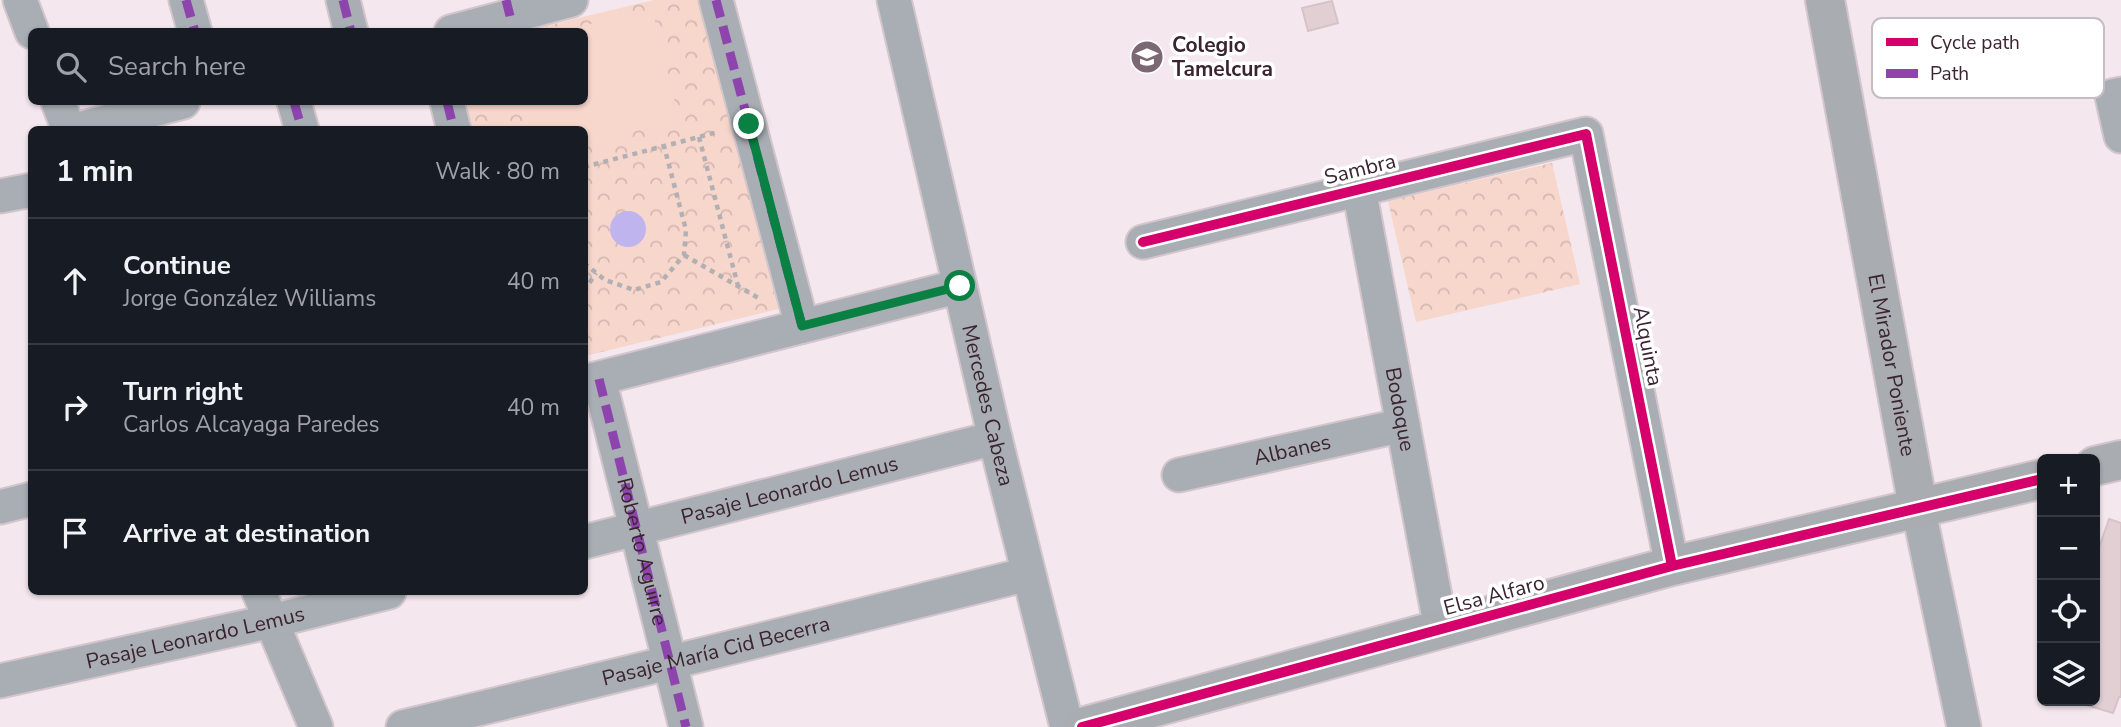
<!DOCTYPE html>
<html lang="en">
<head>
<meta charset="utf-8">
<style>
	:root { --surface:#171b24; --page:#20242c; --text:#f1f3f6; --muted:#9ea1a6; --line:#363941 }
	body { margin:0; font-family:"Nunito Sans",sans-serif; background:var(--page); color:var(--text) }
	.controls { position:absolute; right:21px; bottom:21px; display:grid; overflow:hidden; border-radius:10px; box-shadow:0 2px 5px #0004 }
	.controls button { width:63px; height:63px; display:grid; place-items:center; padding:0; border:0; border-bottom:2px solid var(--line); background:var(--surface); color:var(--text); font:35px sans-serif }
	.stop { position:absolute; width:21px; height:21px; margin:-16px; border:5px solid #0b8043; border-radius:50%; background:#fff }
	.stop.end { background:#0b8043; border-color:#fff; box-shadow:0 2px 7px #0008 }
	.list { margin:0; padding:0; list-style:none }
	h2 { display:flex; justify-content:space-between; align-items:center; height:91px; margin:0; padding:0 28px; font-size:30px }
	h2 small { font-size:23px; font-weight:400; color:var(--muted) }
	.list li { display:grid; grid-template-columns:46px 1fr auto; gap:21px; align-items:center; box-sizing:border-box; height:126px; padding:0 28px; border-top:2px solid var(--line) }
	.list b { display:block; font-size:26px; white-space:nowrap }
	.list p { margin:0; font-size:23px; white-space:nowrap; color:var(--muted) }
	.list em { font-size:23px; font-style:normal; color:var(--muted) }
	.icon { flex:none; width:38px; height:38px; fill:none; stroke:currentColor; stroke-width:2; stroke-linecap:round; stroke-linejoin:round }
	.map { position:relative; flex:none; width:2121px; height:727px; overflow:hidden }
	.search { position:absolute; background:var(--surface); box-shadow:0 2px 5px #0004; left:28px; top:28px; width:560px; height:77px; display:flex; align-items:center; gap:18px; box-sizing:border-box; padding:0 24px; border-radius:10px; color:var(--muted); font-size:26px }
	.panel { position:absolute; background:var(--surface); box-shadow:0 2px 5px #0004; left:28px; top:126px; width:560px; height:469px; border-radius:10px }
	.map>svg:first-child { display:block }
</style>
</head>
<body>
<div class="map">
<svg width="2121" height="727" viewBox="0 0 2121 727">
	<defs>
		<pattern id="park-crowns" width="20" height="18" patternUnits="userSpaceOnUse" patternTransform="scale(1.75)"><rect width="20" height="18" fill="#f7d6cb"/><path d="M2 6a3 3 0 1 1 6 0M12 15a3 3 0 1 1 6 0" fill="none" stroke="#d5b8af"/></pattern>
	</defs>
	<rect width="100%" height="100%" fill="#f4e7ed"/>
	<path fill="url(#park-crowns)" d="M654,0H701L778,309L585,356L584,130L472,129L465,102H584V32L524,31Z
		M1552,163L1580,284L1416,322L1388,201Z"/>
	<path fill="#f7d6cb" d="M652,9L679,120L585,144L584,130L528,129L521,102H584V32L562,31Z"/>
	<path fill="#c0b4ee" d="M610 229a18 18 0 1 1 36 0a18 18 0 1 1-36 0Z"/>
	<path fill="#e2cfd4" stroke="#d5c3c8" stroke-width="2" d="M1332,1L1338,23L1308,31L1302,8Z
		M2109,519L2121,523V697H2119L2113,713L2073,701H2095V546L2099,548Z"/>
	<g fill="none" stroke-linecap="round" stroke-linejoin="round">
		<defs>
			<g id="street">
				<path d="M20,0L32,32"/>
				<path d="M186,0L195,32"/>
				<path d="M343,0L351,32"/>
				<path d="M716,0L802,326"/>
				<path id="s1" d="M894,0L995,438L1067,727"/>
				<path d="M451,32L571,0"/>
				<path d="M2121,94L2112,96L2121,136"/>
				<path d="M58,102L69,130"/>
				<path d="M294,102L302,130"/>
				<path d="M447,102L454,130"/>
				<path d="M75,130L183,102"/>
				<path id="s2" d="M1359,189L1441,629"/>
				<path d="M0,196L32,190"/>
				<path d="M1143,242L1586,134L1672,566"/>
				<path id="s3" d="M599,379L686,727"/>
				<path d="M584,382L960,286"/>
				<path id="s4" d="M1179,475L1403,425"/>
				<path d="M0,507L32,499"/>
				<path d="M1918,507L1964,727"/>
				<path id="s5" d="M584,542L995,438"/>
				<path d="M259,592L316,727"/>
				<path id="s6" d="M0,681L272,621L389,592"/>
				<path id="s7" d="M403,727L668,663L1028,574"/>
			</g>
			<g id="secondary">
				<path id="s8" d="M1825,0L1918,507"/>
				<path d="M2095,466L2121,460"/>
				<path d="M1082,727L1672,566L2042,479"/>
			</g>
		</defs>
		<use href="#street" stroke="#d2c5cb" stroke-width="37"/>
		<use href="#secondary" stroke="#d2c5cb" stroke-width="42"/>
		<path stroke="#b2b0b4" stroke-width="4.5" stroke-dasharray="5 5" stroke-linecap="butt" d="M699,137L738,286
			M584,167L718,132
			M684,255L762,300
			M584,263L605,280L634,290L661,282L684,255L686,230L664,146
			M584,291L596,273"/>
		<use href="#street" stroke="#a8aeb3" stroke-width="33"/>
		<use href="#secondary" stroke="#a9adb2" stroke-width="38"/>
		<path stroke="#8e44ad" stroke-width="9" stroke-dasharray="18 9" stroke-linecap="butt" d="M186,0L195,32
			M343,0L351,32
			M506,0L510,16
			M716,0L802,326
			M294,102L302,130
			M447,102L454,130
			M599,379L686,727"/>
		<defs>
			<path id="cycleway" d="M1143,242L1586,134L1672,566
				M1082,727L1672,566L2042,479"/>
		</defs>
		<use href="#cycleway" stroke="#fff" stroke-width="15"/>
		<use href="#cycleway" stroke="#d6006c" stroke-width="10"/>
	</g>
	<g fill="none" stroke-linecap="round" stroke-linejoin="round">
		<path stroke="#0b8043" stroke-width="9" d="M749,124L802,326L960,286"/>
	</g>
	<defs>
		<symbol id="school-disc" viewBox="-11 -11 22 22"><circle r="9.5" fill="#7c6872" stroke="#fff"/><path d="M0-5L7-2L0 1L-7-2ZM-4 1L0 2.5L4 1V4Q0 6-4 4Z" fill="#fff"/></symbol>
	</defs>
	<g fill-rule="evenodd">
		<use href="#school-disc" x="1128" y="38" width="38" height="38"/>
	</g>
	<g text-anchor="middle" stroke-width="7" stroke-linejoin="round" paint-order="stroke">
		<g font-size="21" font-weight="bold" fill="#3b242f" stroke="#fff" text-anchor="start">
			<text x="1172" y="52">Colegio<tspan x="1172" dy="24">Tamelcura</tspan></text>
		</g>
		<g font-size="21" fill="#3b242f" stroke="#fff">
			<text transform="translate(1360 169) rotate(-14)" y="7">Sambra</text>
			<text transform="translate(1648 346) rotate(79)" y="7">Alquinta</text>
			<text dy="7" stroke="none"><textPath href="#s8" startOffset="371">El Mirador Poniente</textPath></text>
			<text dy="7" stroke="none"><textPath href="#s1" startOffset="416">Mercedes Cabeza</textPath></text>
			<text dy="7" stroke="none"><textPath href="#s2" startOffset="224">Bodoque</textPath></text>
			<text dy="7" stroke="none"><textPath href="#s4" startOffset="116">Albanes</textPath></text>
			<text dy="7" stroke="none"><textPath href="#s5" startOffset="212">Pasaje Leonardo Lemus</textPath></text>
			<text dy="7" stroke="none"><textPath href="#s3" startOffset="178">Roberto Aguirre</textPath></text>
			<text transform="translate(1494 595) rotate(-15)" y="7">Elsa Alfaro</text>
			<text dy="7" stroke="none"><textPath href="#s6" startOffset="200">Pasaje Leonardo Lemus</textPath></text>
			<text dy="7" stroke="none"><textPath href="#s7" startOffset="322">Pasaje María Cid Becerra</textPath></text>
		</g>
	</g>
	<rect x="1872" y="18" width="232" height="80" rx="10" fill="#fff" stroke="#c4bdc1" stroke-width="2"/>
	<rect x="1886" y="38" width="32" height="8" fill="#d6006c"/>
	<rect x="1886" y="69" width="32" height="9" fill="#8e44ad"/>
	<g font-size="19" fill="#3b242f">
		<text x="1930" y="49">Cycle path</text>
		<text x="1930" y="80">Path</text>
	</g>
</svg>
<div class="controls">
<button>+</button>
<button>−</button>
<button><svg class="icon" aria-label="locate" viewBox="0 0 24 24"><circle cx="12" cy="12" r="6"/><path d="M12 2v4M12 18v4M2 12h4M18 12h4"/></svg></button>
<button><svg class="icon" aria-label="layers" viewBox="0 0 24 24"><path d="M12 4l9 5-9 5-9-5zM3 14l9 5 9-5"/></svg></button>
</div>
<div class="stop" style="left:960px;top:286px"></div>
<div class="stop end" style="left:749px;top:124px"></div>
<div class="search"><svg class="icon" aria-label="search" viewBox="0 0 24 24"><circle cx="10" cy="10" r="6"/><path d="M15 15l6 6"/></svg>Search here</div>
<section class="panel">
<h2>1 min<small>Walk · 80 m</small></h2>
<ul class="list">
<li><svg class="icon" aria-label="ahead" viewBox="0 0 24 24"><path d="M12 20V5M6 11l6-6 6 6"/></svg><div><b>Continue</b><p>Jorge González Williams</p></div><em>40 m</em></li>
<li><svg class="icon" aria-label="right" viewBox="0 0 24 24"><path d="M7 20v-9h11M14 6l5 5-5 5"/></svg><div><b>Turn right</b><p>Carlos Alcayaga Paredes</p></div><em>40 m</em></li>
<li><svg class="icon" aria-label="arrive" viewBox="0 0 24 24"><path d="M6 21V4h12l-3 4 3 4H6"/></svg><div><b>Arrive at destination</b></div></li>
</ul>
</section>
</div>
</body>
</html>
